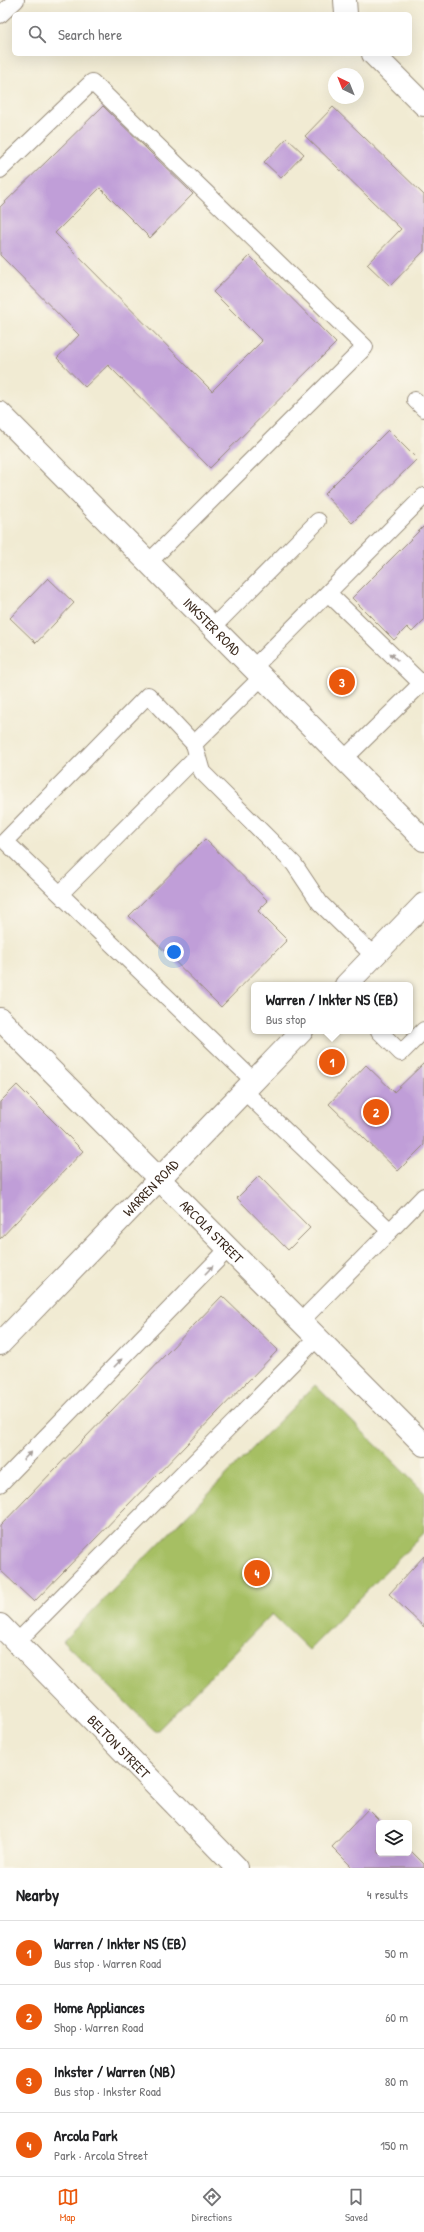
<!DOCTYPE html>
<html lang="en">
<head>
<meta charset="utf-8">
<style>
	:root { --surface:#fff; --page:#f6f6f6; --text:#202124; --muted:#757577; --line:#e0e0e0; --accent:#ea580c }
	body { margin:0; font-family:"Patrick Hand",sans-serif; background:var(--page); color:var(--text) }
	.controls { position:absolute; right:12px; bottom:12px; display:grid; overflow:hidden; border-radius:6px; box-shadow:0 4px 16px #0002 }
	.controls button { width:36px; height:36px; display:grid; place-items:center; padding:0; border:0; border-bottom:1px solid var(--line); background:var(--surface); color:var(--text); font:20px sans-serif }
	.compass { position:absolute; left:328px; top:68px; width:36px; height:36px; border-radius:50%; background:var(--surface); box-shadow:0 4px 16px #0002; rotate:317deg }
	.you { position:absolute; left:174px; top:952px; width:14px; height:14px; margin:-10px; border:3px solid #fff; border-radius:50%; background:#1a73e8; box-shadow:0 0 0 6px #1a73e833 }
	.badge { display:grid; place-items:center; width:26px; height:26px; border-radius:50%; background:var(--accent); color:#fff; font-size:13px; font-weight:700 }
	.pin { position:absolute; translate:-50% -50%; border:2px solid #fff; box-shadow:0 1px 4px #0006 }
	.popup { position:absolute; left:251px; top:982px; width:162px; height:52px; box-sizing:border-box; display:grid; place-content:center; border-radius:6px; background:var(--surface); filter:drop-shadow(0 1px 3px #0005); font-size:13px; white-space:nowrap; color:var(--muted) }
	.popup b { font-size:15px; color:var(--text) }
	.popup::after { content:''; position:absolute; left:50%; top:100%; margin-left:-8px; border:8px solid transparent; border-top-color:var(--surface) }
	.list { margin:0; padding:0; list-style:none }
	h2 { display:flex; justify-content:space-between; align-items:center; height:52px; margin:0; padding:0 16px; font-size:17px }
	h2 small { font-size:13px; font-weight:400; color:var(--muted) }
	.list li { display:grid; grid-template-columns:26px 1fr auto; gap:12px; align-items:center; box-sizing:border-box; height:64px; padding:0 16px; border-top:1px solid var(--line) }
	.list b { display:block; font-size:15px; white-space:nowrap }
	.list p { margin:0; font-size:13px; white-space:nowrap; color:var(--muted) }
	.list em { font-size:13px; font-style:normal; color:var(--muted) }
	.icon { flex:none; width:22px; height:22px; fill:none; stroke:currentColor; stroke-width:2; stroke-linecap:round; stroke-linejoin:round }
	.map { position:relative; flex:none; width:424px; height:1868px; overflow:hidden }
	.search { position:absolute; background:var(--surface); box-shadow:0 4px 16px #0002; left:12px; right:12px; top:12px; height:44px; display:flex; align-items:center; gap:10px; box-sizing:border-box; padding:0 14px; border-radius:6px; color:var(--muted); font-size:15px }
	.sheet { height:308px; background:var(--surface) }
	nav { display:flex; justify-content:space-around; align-items:center; box-sizing:border-box; height:56px; border-top:1px solid var(--line); background:var(--surface); font-size:11px; color:var(--muted) }
	nav a { display:grid; justify-items:center; gap:2px }
	nav .on { color:var(--accent) }
	.map>svg:first-child { display:block }
</style>
</head>
<body>
<div class="map">
<svg width="424" height="1868" viewBox="0 0 424 1868">
	<rect width="100%" height="100%" fill="#fbf7ec"/>
	<filter id="ink" filterUnits="userSpaceOnUse"><feTurbulence type="fractalNoise" baseFrequency=".025" numOctaves="2"/><feDisplacementMap in="SourceGraphic" scale="8" xChannelSelector="R" yChannelSelector="G"/><feConvolveMatrix kernelMatrix="1 2 1 2 8 2 1 2 1" color-interpolation-filters="sRGB"/></filter>
	<filter id="wash" filterUnits="userSpaceOnUse"><feTurbulence type="fractalNoise" baseFrequency=".012" numOctaves="4" result="noise"/><feDisplacementMap in="SourceGraphic" scale="16" xChannelSelector="R" yChannelSelector="G"/><feGaussianBlur stdDeviation="0.9" result="paint"/><feColorMatrix in="noise" values="0 0 0 0 0 0 0 0 0 0 0 0 0 0 0 0 0 1.4 0 .05"/><feComposite in="paint" operator="in"/></filter>
	<g filter="url(#wash)">
		<rect width="100%" height="100%" fill="#f1ebd3"/>
		<path fill="#a6bf64" stroke="#707441" d="M315,1385L424,1492V1533L309,1650L272,1614L156,1732L63,1641Z"/>
		<g id="blocks">
			<path fill="#c09ed8" d="M103,106L193,194L150,238L100,188L55,233L212,391L262,341L213,292L250,256L336,343L210,468L108,365L85,387L57,358L79,335L0,255V207Z
				M333,107L424,195V251L390,286L367,264L401,229L305,136Z
				M287,138L304,154L281,178L264,162Z
				M388,430L417,459L352,523L324,494Z
				M424,526V620L412,632L407,627L394,640L352,598Z
				M48,578L74,603L36,643L10,618Z
				M205,839L268,901L258,911L287,940L221,1007L129,916Z
				M424,1063V1145L398,1171L329,1104L366,1065L394,1092Z
				M17,1085L83,1151L0,1239V1102Z
				M259,1176L310,1228L288,1250L237,1198Z
				M222,1296L278,1350L34,1602L0,1570V1526Z
				M424,1556V1627L389,1594Z
				M368,1809L382,1823H379V1853H409V1849L424,1864V1868H353L332,1847Z"/>
		</g>
	</g>
	<g filter="url(#ink)">
		<use href="#blocks" fill-opacity="0" stroke="#968a78" stroke-width="1"/>
		<g fill="none" stroke-linecap="round" stroke-linejoin="round">
			<defs>
				<path id="lane" d="M0,15L16,0
					M0,170L92,82L365,347L148,563
					M415,400L424,409
					M328,593L422,684
					M213,627L318,521
					M253,668L424,496
					M194,744L262,677
					M344,759L424,681
					M60,894L197,756
					M379,1031L401,1053L424,1030
					M254,1081L5,841L148,695L194,744L202,772L294,864L320,903L374,956
					M244,1091L390,1231L300,1322
					M390,1231L424,1196
					M0,1484L228,1249
					M17,1642L317,1338"/>
				<g id="street">
					<path d="M345,0L346,14"/>
					<path d="M373,54L424,105"/>
					<path id="s1" d="M0,1019L424,1445"/>
					<path id="s2" d="M0,1625L237,1868"/>
				</g>
				<g id="secondary">
					<path id="s3" d="M0,413L424,840"/>
					<path d="M346,985L424,904"/>
					<path id="s4" d="M0,1344L302,1031"/>
				</g>
			</defs>
			<use href="#lane" stroke="#968a78" stroke-width="18"/>
			<use href="#street" stroke="#968a78" stroke-width="24"/>
			<use href="#secondary" stroke="#968a78" stroke-width="24"/>
			<use href="#lane" stroke="#fff" stroke-width="16"/>
			<use href="#street" stroke="#fff" stroke-width="22"/>
			<use href="#secondary" stroke="#fff" stroke-width="22"/>
		</g>
		<defs><path id="oneway-solid" d="M-6-.8H1V-3.2L6.5 0L1 3.2V.8H-6Z"/></defs>
		<g fill="#a79f9a">
			<use href="#oneway-solid" transform="translate(394 657) rotate(-136)"/>
			<use href="#oneway-solid" transform="translate(209 1270) rotate(-46)"/>
			<use href="#oneway-solid" transform="translate(118 1363) rotate(-46)"/>
			<use href="#oneway-solid" transform="translate(27 1456) rotate(-46)"/>
		</g>
	</g>
	<g text-anchor="middle" stroke-width="3.5" stroke-linejoin="round" paint-order="stroke">
		<g font-size="14" fill="#3b2a1e" stroke="#fbf7ec">
			<text dy="5" stroke="none"><textPath href="#s3" startOffset="301">INKSTER ROAD</textPath></text>
			<text dy="5" stroke="none"><textPath href="#s4" startOffset="217">WARREN ROAD</textPath></text>
			<text dy="5" stroke="none"><textPath href="#s1" startOffset="300">ARCOLA STREET</textPath></text>
			<text dy="5" stroke="none"><textPath href="#s2" startOffset="170">BELTON STREET</textPath></text>
		</g>
	</g>
</svg>
<div class="controls">
<button><svg class="icon" aria-label="layers" viewBox="0 0 24 24"><path d="M12 4l9 5-9 5-9-5zM3 14l9 5 9-5"/></svg></button>
</div>
<svg class="compass" viewBox="-18 -18 36 36"><path d="M0-13l5 13h-10z" fill="#e53935"/><path d="M0 13l5-13h-10z" fill="#757577"/></svg>
<div class="you"></div>
<div class="pin badge" style="left:332px;top:1062px">1</div>
<div class="popup"><b>Warren / Inkter NS (EB)</b>Bus stop</div>
<div class="pin badge" style="left:376px;top:1112px">2</div>
<div class="pin badge" style="left:342px;top:682px">3</div>
<div class="pin badge" style="left:257px;top:1573px">4</div>
<div class="search"><svg class="icon" aria-label="search" viewBox="0 0 24 24"><circle cx="10" cy="10" r="6"/><path d="M15 15l6 6"/></svg>Search here</div>
</div>
<section class="sheet">
<h2>Nearby<small>4 results</small></h2>
<ul class="list">
<li><span class="badge">1</span><div><b>Warren / Inkter NS (EB)</b><p>Bus stop · Warren Road</p></div><em>50 m</em></li>
<li><span class="badge">2</span><div><b>Home Appliances</b><p>Shop · Warren Road</p></div><em>60 m</em></li>
<li><span class="badge">3</span><div><b>Inkster / Warren (NB)</b><p>Bus stop · Inkster Road</p></div><em>80 m</em></li>
<li><span class="badge">4</span><div><b>Arcola Park</b><p>Park · Arcola Street</p></div><em>150 m</em></li>
</ul>
</section>
<nav>
<a class="on"><svg class="icon" aria-label="map" viewBox="0 0 24 24"><path d="M3 6l6-2 6 2 6-2v14l-6 2-6-2-6 2zM9 4v14M15 6v14"/></svg>Map</a>
<a><svg class="icon" aria-label="directions" viewBox="0 0 24 24"><path d="M12 3l9 9-9 9-9-9zM9 14v-3h6M13 9l2 2-2 2"/></svg>Directions</a>
<a><svg class="icon" aria-label="saved" viewBox="0 0 24 24"><path d="M7 4h10v16l-5-4-5 4z"/></svg>Saved</a>
</nav>
</body>
</html>
